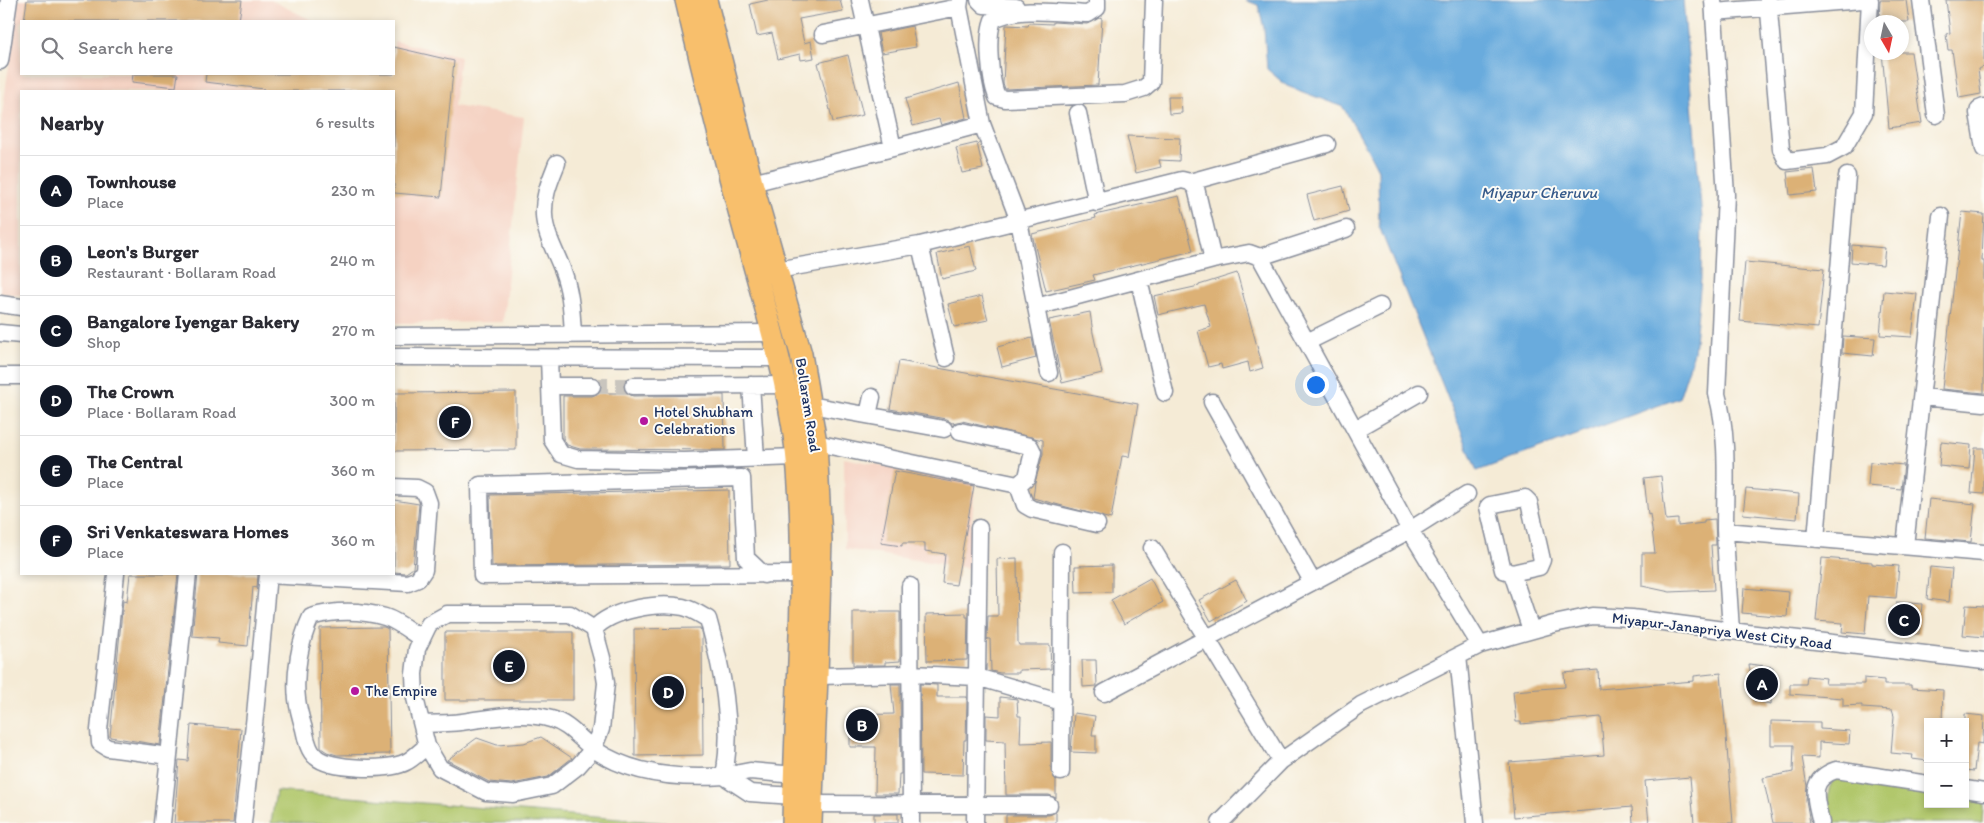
<!DOCTYPE html>
<html lang="en">
<head>
<meta charset="utf-8">
<style>
	:root { --surface:#fff; --page:#f7f7f7; --text:#2b2b33; --muted:#7c7c81; --line:#e1e1e2; --accent:#111827 }
	body { margin:0; font-family:Itim,sans-serif; background:var(--page); color:var(--text) }
	.controls { position:absolute; right:15px; bottom:15px; display:grid; overflow:hidden; border-radius:0px; box-shadow:0 2px 8px #0003 }
	.controls button { width:45px; height:45px; display:grid; place-items:center; padding:0; border:0; border-bottom:1px solid var(--line); background:var(--surface); color:var(--text); font:25px sans-serif }
	.compass { position:absolute; left:1864px; top:15px; width:45px; height:45px; border-radius:50%; background:var(--surface); box-shadow:0 2px 8px #0003; rotate:171deg }
	.you { position:absolute; left:1315px; top:384px; width:18px; height:18px; margin:-12px; border:4px solid #fff; border-radius:50%; background:#1a73e8; box-shadow:0 0 0 8px #1a73e833 }
	.badge { display:grid; place-items:center; width:32px; height:32px; border-radius:50%; background:var(--accent); color:#fff; font-size:16px; font-weight:700 }
	.pin { position:absolute; translate:-50% -50%; border:2px solid #fff; box-shadow:0 1px 5px #0006 }
	.list { margin:0; padding:0; list-style:none }
	h2 { display:flex; justify-content:space-between; align-items:center; height:65px; margin:0; padding:0 20px; font-size:21px }
	h2 small { font-size:16px; font-weight:400; color:var(--muted) }
	.list li { display:grid; grid-template-columns:32px 1fr auto; gap:15px; align-items:center; box-sizing:border-box; height:70px; padding:0 20px; border-top:1px solid var(--line) }
	.list b { display:block; font-size:19px; white-space:nowrap }
	.list p { margin:0; font-size:16px; white-space:nowrap; color:var(--muted) }
	.list em { font-size:16px; font-style:normal; color:var(--muted) }
	.icon { flex:none; width:28px; height:28px; fill:none; stroke:currentColor; stroke-width:2; stroke-linecap:round; stroke-linejoin:round }
	.map { position:relative; flex:none; width:1984px; height:823px; overflow:hidden }
	.search { position:absolute; background:var(--surface); box-shadow:0 2px 8px #0003; left:20px; top:20px; width:375px; height:55px; display:flex; align-items:center; gap:12px; box-sizing:border-box; padding:0 18px; border-radius:0px; color:var(--muted); font-size:19px }
	.panel { position:absolute; background:var(--surface); box-shadow:0 2px 8px #0003; left:20px; top:90px; width:375px; height:485px; border-radius:0px }
	.map>svg:first-child { display:block }
</style>
</head>
<body>
<div class="map">
<svg width="1984" height="823" viewBox="0 0 1984 823">
	<rect width="100%" height="100%" fill="#fdfcf7"/>
	<filter id="ink" filterUnits="userSpaceOnUse"><feTurbulence type="fractalNoise" baseFrequency=".02" numOctaves="2"/><feDisplacementMap in="SourceGraphic" scale="10" xChannelSelector="R" yChannelSelector="G"/><feConvolveMatrix kernelMatrix="1 2 1 2 8 2 1 2 1" color-interpolation-filters="sRGB"/></filter>
	<filter id="wash" filterUnits="userSpaceOnUse"><feTurbulence type="fractalNoise" baseFrequency=".0096" numOctaves="4" result="noise"/><feDisplacementMap in="SourceGraphic" scale="20" xChannelSelector="R" yChannelSelector="G"/><feGaussianBlur stdDeviation="1.12" result="paint"/><feColorMatrix in="noise" values="0 0 0 0 0 0 0 0 0 0 0 0 0 0 0 0 0 1.4 0 .05"/><feComposite in="paint" operator="in"/></filter>
	<g filter="url(#wash)">
		<rect width="100%" height="100%" fill="#f5ebd6"/>
		<path fill="#f5d2c2" d="M18,0H271L313,21H21V74H394V41L460,56L454,106L524,117L503,322L394,323V91H21V295L0,293V129Z
			M844,458L975,483L968,568L845,549Z"/>
		<path fill="#b1c76c" stroke="#667b65" d="M1836,778L1928,788V804H1965V793L1984,796L1982,823H1832C1830,808 1823,789 1836,778Z
			M276,791L668,823H271Z"/>
		<path fill="#69abdd" stroke="#426d9e" d="M1245,0H1683L1702,219L1701,278L1694,352L1679,398L1477,471L1379,226L1378,170L1365,145L1343,107L1287,86L1267,69L1264,28L1258,5Z"/>
		<g id="blocks">
			<path fill="#dcb176" d="M27,0H242L239,21H24Z
				M768,0H840L843,11L799,19L804,43L811,41L814,58L801,60L800,54L778,59L772,33L757,36L750,4Z
				M1880,0H1906L1909,22H1879Z
				M1946,0H1984V67L1978,69L1981,94L1959,98L1952,50H1948L1946,34L1950,33Z
				M1099,18L1102,19L1098,85L1005,89L1003,83L1006,25L1028,26L1029,23L1053,24V22L1087,24Z
				M912,26L916,47L882,53L878,33Z
				M394,47L454,61L441,197L394,193V91H263L264,89L205,82L206,74H394Z
				M1882,52H1911L1922,123L1889,128Z
				M848,55L863,115L833,122L818,63Z
				M133,74H178L176,87L132,82Z
				M959,83L966,118L941,125L939,119L913,126L905,99Z
				M1168,97H1181L1182,113L1169,114Z
				M1127,136L1180,138L1179,161L1159,160L1161,167L1136,173Z
				M977,143L983,169L962,173L956,148Z
				M1814,169L1817,192L1790,195L1787,172Z
				M1343,186L1349,211L1314,221L1307,195Z
				M1179,196L1193,251L1093,275L1095,280L1046,291L1032,234L1096,218L1095,215Z
				M1962,212L1984,214L1982,261H1984V393L1942,389Z
				M1852,245L1885,248L1883,265L1851,262Z
				M970,246L976,271L942,279L937,254Z
				M1745,262L1824,269L1818,328L1740,321Z
				M1237,273L1263,368L1250,372L1248,362L1222,369L1221,364L1208,367L1198,331L1211,327L1204,304L1158,315L1154,296L1199,286V285Z
				M1884,291L1917,294L1912,337L1880,335Z
				M982,296L988,320L954,327L948,304Z
				M1090,312L1093,333L1102,373L1062,383L1049,320Z
				M1843,336L1875,338L1873,356L1842,353Z
				M1032,338L1036,358L1002,367L997,347Z
				M899,361L1138,404L1129,457L1122,456L1111,519L1033,498L1035,482L1043,454V440L962,421L952,423L946,419L890,409Z
				M516,392V450L394,451V393Z
				M599,393H626L633,396L724,395L725,450L580,449L567,445L563,438V396H592Z
				M1941,442L1971,445L1969,469L1939,466Z
				M1975,448H1984V494L1971,493Z
				M1870,462L1904,465L1901,489L1868,486Z
				M895,471L974,486L956,585L942,583L945,554L925,551V543H902V546L881,543Z
				M1661,476L1666,520L1678,519V526L1704,523V520L1715,519L1716,545H1711L1714,590L1670,592L1642,586V553H1655L1650,514L1648,515L1644,478Z
				M1746,489L1799,494L1797,519L1743,514Z
				M729,490L730,564L492,566L490,495Z
				M1929,499L1975,504L1971,542L1925,538Z
				M394,500L419,504L413,568L406,573L394,572Z
				M1017,558L1018,643L1019,645H1050L1051,669L1019,670V673H1000L991,671L990,639H987L988,616H998L997,559Z
				M1822,558L1872,562V564L1899,566L1896,598L1868,596L1865,634L1842,632L1843,623L1816,621Z
				M1112,565V592L1076,593L1075,566Z
				M1930,567L1952,569L1949,602L1927,599Z
				M130,574H178L160,745L110,737L123,601L127,602Z
				M198,574H258L257,588L253,587L248,646L218,643L219,638L192,636Z
				M1150,578L1163,602L1124,624L1111,600Z
				M1236,580L1247,601L1211,621L1199,600Z
				M1744,588L1789,592L1787,617L1742,613Z
				M1897,602L1922,604L1919,634L1894,632Z
				M1966,605L1984,606V637L1963,635Z
				M853,612H900V661L885,662V665H853Z
				M966,613V617H968L967,660L927,661L926,614Z
				M384,627L388,629L390,754L337,755L327,752L321,748L320,628Z
				M700,628L702,636L703,755L635,756L634,629Z
				M445,632H573V700H445Z
				M1082,660H1096L1097,686L1083,687Z
				M1749,664L1773,667L1771,704L1754,701Z
				M1598,670L1599,689L1694,681V676L1721,673L1733,823H1694L1690,777L1645,781L1649,823H1633L1632,807L1514,817L1509,762L1604,755L1601,717L1521,724V722H1516L1513,691L1565,687L1564,673Z
				M1807,676L1826,678L1825,684H1864V678L1884,680V685H1911V688L1943,690L1942,722H1928V761L1912,759L1913,755L1891,753L1894,716L1892,710L1862,708V705L1843,706V698L1790,694V684H1806Z
				M891,684H900L901,774H899L898,794H875L876,747H850V715L894,714Z
				M920,684L937,685V697H967L966,740H964L963,775L921,774Z
				M1000,697L1017,699L1018,716H1021L1020,743L1051,742V772L1056,780V798L1049,795H1006L1005,741L986,740V715L1000,716Z
				M1074,713L1095,716L1092,735H1096V753L1071,752Z
				M1965,714L1984,716L1983,744L1977,743L1974,771L1965,770Z
				M1771,721L1820,722V729L1850,731L1849,744L1819,742V758L1802,757L1807,786L1806,800L1810,823H1773L1763,778L1793,772L1794,745H1771Z
				M191,725L241,729L233,823H174L179,760L188,761Z
				M541,737L572,758L548,777L512,784L489,782L447,760L477,738L497,745L524,743Z
				M1056,812V823H1006V815H1049Z
				M874,814H898V823H874Z"/>
		</g>
	</g>
	<g filter="url(#ink)">
		<use href="#blocks" fill-opacity="0" stroke="#888d9a" stroke-width="1"/>
		<g fill="none" stroke-linecap="round" stroke-linejoin="round">
			<path stroke="#c9c5be" stroke-width="16" stroke-dasharray="16 8" stroke-linecap="butt" d="M592,386H633"/>
			<defs>
				<path id="minor" d="M860,0L893,148
					M960,0L959,7L982,124L1019,221L1049,373
					M979,0L984,5L1016,7
					M1097,0V8L1088,14C1063,13 1015,6 993,20C986,38 990,79 997,97L1005,99L1125,94L1144,88L1151,82L1154,0
					M1713,0L1726,195L1717,394C1729,437 1725,483 1725,528C1726,562 1729,597 1731,631
					M1768,0L1781,149L1787,161L1827,156L1844,147L1864,113L1870,0
					M1921,0L1936,115
					M1714,12L1862,0
					M823,34L959,7
					M0,61L9,0
					M1984,107L1979,109L1978,113L1984,149
					M1078,113L1097,203
					M557,163C550,181 543,196 544,215C545,237 559,257 565,277C571,296 572,315 573,335
					M1190,182L1196,188L1213,260
					M752,183L893,148L982,124
					M920,245L946,358
					M1260,257L1346,229
					M777,270L920,245L1182,180L1190,182L1327,144
					M1139,280L1165,393
					M0,304L21,307
					M1036,307L1213,260L1249,253L1260,257L1410,530L1480,645
					M0,333L21,335
					M394,336L772,333
					M1307,342L1380,306
					M394,357L778,358
					M549,358L552,440L561,454L578,459L684,461L796,457
					M0,376H21
					M751,385L756,458
					M550,386H592
					M633,386L784,385
					M1922,397L1984,403
					M1212,402L1312,581
					M810,405L944,429
					M868,415L872,397
					M1356,429L1419,393
					M816,443L1018,485L1027,477L1033,452L1030,446L960,431
					M1018,485L1025,505L1032,509L1097,524
					M1725,531L1984,553
					M1816,539L1847,176
					M1905,546L1941,216
					M1152,548L1281,761
					M1512,573L1539,567L1542,560L1529,502L1525,498L1490,505L1488,507L1503,570L1512,573L1531,630
					M116,574L99,730L100,743L108,748L169,756
					M268,575L408,583L418,579L424,570L429,503L425,492L417,488L394,487
					M764,575L746,558L742,478L480,485L482,576L800,574
					M910,586L911,823
					M447,614H570L594,629L602,658L606,683L601,729L593,749L578,766L552,786L513,794L486,792L440,768L427,746L415,698L414,674L417,649L429,624Z
					M422,639C411,632 398,621 385,617C362,610 333,610 311,617C300,640 294,674 297,699C298,709 301,719 304,729C306,738 308,751 316,757C330,770 389,771 406,762C413,759 420,751 427,746
					M1458,656L1475,823
					M817,676L911,674L977,677L1062,702
					M1104,693L1410,530L1467,494
					M422,724C437,723 453,724 468,721C497,717 523,711 551,719C570,724 580,740 595,750C632,775 681,779 724,776C734,724 722,669 708,619C701,615 692,609 683,607C658,602 612,609 594,629
					M1061,772L1062,552
					M1965,789L1984,792
					M794,796L750,793L724,776L750,771L795,775
					M812,804L1049,805
					M162,823L188,574
					M243,823L255,715L268,574
					M975,823L979,528
					M1220,823L1281,761L1361,705L1480,645L1554,624L1592,616L1632,618L1731,631L1984,661
					M1821,823C1816,799 1807,780 1836,770L1928,784"/>
				<path id="major" d="M686,0C705,81 725,161 747,240C767,315 792,392 798,470C807,586 795,707 793,823
					M706,0L752,183L801,354L816,443L821,540L817,676L811,823"/>
			</defs>
			<use href="#minor" stroke="#888d9a" stroke-width="19"/>
			<use href="#major" stroke="#888d9a" stroke-width="24"/>
			<use href="#minor" stroke="#fff" stroke-width="16"/>
			<use href="#major" stroke="#f8bf6c" stroke-width="21"/>
		</g>
	</g>
	<g fill="#b5179e" stroke="#fdfcf7" stroke-width="2">
		<circle cx="644" cy="421" r="5"/>
		<circle cx="355" cy="691" r="5"/>
	</g>
	<g text-anchor="middle" stroke-width="4" stroke-linejoin="round" paint-order="stroke">
		<g font-size="15" fill="#1b2f5e" stroke="#fdfcf7">
			<text transform="translate(808 405) rotate(81)" y="5">Bollaram Road</text>
			<text transform="translate(1722 631) rotate(7)" y="5">Miyapur-Janapriya West City Road</text>
		</g>
		<g font-size="15" fill="#1b2f5e" stroke="#fdfcf7" text-anchor="start">
			<text x="654" y="417">Hotel Shubham<tspan x="654" dy="17">Celebrations</tspan></text>
			<text x="365" y="696">The Empire</text>
		</g>
		<g font-size="16" font-style="italic" fill="#365a8a" stroke="#fdfcf7">
			<text x="1539" y="198">Miyapur Cheruvu</text>
		</g>
	</g>
</svg>
<div class="controls">
<button>+</button>
<button>−</button>
</div>
<svg class="compass" viewBox="-18 -18 36 36"><path d="M0-13l5 13h-10z" fill="#e53935"/><path d="M0 13l5-13h-10z" fill="#7c7c81"/></svg>
<div class="you"></div>
<div class="pin badge" style="left:1762px;top:684px">A</div>
<div class="pin badge" style="left:862px;top:725px">B</div>
<div class="pin badge" style="left:1904px;top:620px">C</div>
<div class="pin badge" style="left:668px;top:692px">D</div>
<div class="pin badge" style="left:509px;top:666px">E</div>
<div class="pin badge" style="left:455px;top:422px">F</div>
<div class="search"><svg class="icon" aria-label="search" viewBox="0 0 24 24"><circle cx="10" cy="10" r="6"/><path d="M15 15l6 6"/></svg>Search here</div>
<section class="panel">
<h2>Nearby<small>6 results</small></h2>
<ul class="list">
<li><span class="badge">A</span><div><b>Townhouse</b><p>Place</p></div><em>230 m</em></li>
<li><span class="badge">B</span><div><b>Leon's Burger</b><p>Restaurant · Bollaram Road</p></div><em>240 m</em></li>
<li><span class="badge">C</span><div><b>Bangalore Iyengar Bakery</b><p>Shop</p></div><em>270 m</em></li>
<li><span class="badge">D</span><div><b>The Crown</b><p>Place · Bollaram Road</p></div><em>300 m</em></li>
<li><span class="badge">E</span><div><b>The Central</b><p>Place</p></div><em>360 m</em></li>
<li><span class="badge">F</span><div><b>Sri Venkateswara Homes</b><p>Place</p></div><em>360 m</em></li>
</ul>
</section>
</div>
</body>
</html>
